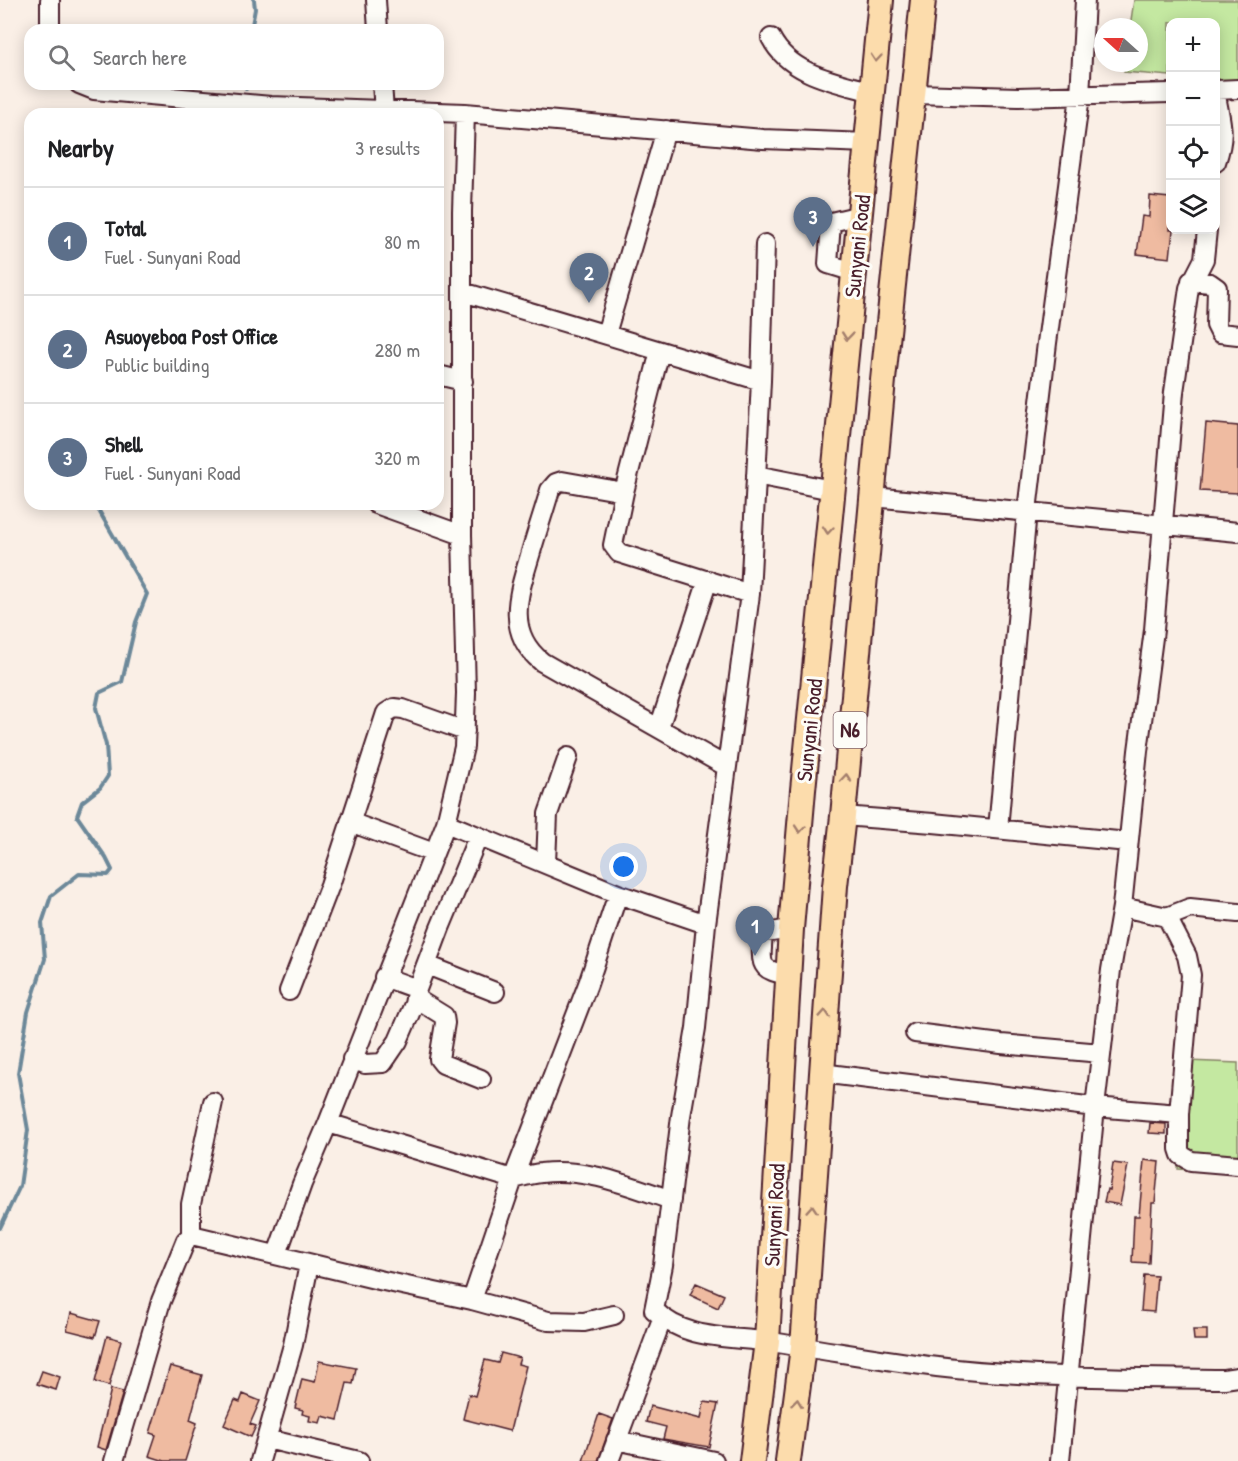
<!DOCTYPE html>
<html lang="en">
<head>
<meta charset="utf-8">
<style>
	:root { --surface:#fff; --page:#f6f6f6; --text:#202124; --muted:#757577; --line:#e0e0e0; --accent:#d1495b }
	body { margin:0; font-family:"Patrick Hand",sans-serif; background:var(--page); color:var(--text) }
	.controls { position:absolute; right:18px; top:18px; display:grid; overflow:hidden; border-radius:12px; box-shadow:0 3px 15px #0003 }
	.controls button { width:54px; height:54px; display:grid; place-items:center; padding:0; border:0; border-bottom:2px solid var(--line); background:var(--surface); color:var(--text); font:30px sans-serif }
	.compass { position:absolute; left:1094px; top:18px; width:54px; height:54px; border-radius:50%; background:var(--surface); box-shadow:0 3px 15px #0003; rotate:291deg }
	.you { position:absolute; left:624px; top:867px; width:21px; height:21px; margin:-15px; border:4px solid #fff; border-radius:50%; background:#1a73e8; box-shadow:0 0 0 9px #1a73e833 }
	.badge { display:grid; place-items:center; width:39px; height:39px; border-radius:50%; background:var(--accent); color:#fff; font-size:20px; font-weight:700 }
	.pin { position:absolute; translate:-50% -50px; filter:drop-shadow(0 2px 3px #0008) }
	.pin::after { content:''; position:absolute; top:32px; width:21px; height:18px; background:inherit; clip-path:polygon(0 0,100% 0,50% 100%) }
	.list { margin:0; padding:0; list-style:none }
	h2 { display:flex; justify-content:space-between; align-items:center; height:78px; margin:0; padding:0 24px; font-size:26px }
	h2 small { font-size:20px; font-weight:400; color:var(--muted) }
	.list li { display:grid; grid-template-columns:39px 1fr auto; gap:18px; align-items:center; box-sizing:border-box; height:108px; padding:0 24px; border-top:2px solid var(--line) }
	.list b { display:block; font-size:22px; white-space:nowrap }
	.list p { margin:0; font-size:20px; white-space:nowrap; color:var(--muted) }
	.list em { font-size:20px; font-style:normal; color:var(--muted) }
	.icon { flex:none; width:33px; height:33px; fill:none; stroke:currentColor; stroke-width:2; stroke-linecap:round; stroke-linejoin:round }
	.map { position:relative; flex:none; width:1238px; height:1461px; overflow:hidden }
	.search { position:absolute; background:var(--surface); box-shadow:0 3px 15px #0003; left:24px; top:24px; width:420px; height:66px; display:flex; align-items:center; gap:15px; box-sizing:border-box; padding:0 21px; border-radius:18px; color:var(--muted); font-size:22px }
	.panel { position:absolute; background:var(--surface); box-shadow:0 3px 15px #0003; left:24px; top:108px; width:420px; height:402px; border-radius:18px }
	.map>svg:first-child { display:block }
</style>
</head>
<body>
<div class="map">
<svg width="1238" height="1461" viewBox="0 0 1238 1461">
	<rect width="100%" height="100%" fill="#faefe6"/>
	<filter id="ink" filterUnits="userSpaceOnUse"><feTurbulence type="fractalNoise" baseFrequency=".0167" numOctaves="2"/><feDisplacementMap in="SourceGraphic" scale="12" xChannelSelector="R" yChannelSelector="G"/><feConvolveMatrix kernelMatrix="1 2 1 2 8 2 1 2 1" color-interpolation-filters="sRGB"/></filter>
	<g filter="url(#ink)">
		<path fill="#c4e8a1" stroke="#878466" stroke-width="1.5" d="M1134,0H1238V81L1216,79V22H1170V76L1124,72L1125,63H1139V27H1130Z
			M1187,1061L1238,1063V1173L1178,1169Z"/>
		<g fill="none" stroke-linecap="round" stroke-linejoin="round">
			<path stroke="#6c8899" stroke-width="4" d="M251,30L255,9L254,0
				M246,84V89
				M0,1228L20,1186L28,1130L18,1073L28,1012L45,959L42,923L51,896L79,874L108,875L112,870L106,858L77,816L82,802L100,788L108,776L106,745L96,708L99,693L122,682L136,622L147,594L95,504"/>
		</g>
		<path fill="#efbba1" stroke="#4a1f2b" stroke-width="1.5" d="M1150,196L1170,198V230H1173L1170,258L1137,254L1142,216L1149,217Z
			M1206,423L1238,426V493L1200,491Z
			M1150,1123L1166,1124V1134L1149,1133Z
			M1144,1160L1159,1162L1155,1203H1152L1149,1263L1132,1262L1134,1216H1139Z
			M1113,1163L1128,1165L1120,1205L1104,1202L1107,1189L1109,1190Z
			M1144,1275L1157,1276L1154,1312L1141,1311Z
			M696,1283L724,1295L718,1308L690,1295Z
			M71,1313L100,1321L95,1337L67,1330Z
			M1193,1330H1207V1340H1194Z
			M107,1336L121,1340L109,1386L95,1382Z
			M501,1353L520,1358L518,1364L526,1366L510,1431L463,1419L469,1394L475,1396L485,1360L498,1363Z
			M319,1361L356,1368L353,1384L347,1383L338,1420L322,1416L320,1423L309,1421L310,1416L302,1414L303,1410L295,1408L302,1379L315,1382Z
			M170,1366L202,1375L190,1420L197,1423L185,1461H165L149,1456L156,1435L150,1433Z
			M42,1371L60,1377L56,1390L37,1384Z
			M111,1389L123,1392L106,1450L97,1447Z
			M243,1394L260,1401L250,1424L256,1426L251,1437L224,1425L235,1400L240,1402Z
			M704,1402L718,1404L709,1447L663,1439L666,1427L646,1422L650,1406L701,1419Z
			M599,1414L613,1419L598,1461H583Z"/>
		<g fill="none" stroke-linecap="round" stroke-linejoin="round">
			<defs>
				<path id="minor" d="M376,0L378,30
					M50,30V0
					M771,38C790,75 836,82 873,92
					M79,84L94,90L271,106L465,113L763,139L868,143
					M382,84L384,111
					M1216,90L1238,89
					M914,94L1018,97L1170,93
					M1216,96C1221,123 1226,134 1216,162
					M765,244L761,381L750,594L706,924L696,1028L681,1116L663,1265L654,1310C685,1341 731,1336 770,1342C826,1350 881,1360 937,1367C1032,1378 1128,1378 1224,1379L1238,1377
					M854,272L828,264L831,222L861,215
					M1191,281L1210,283L1217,288L1216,325L1220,333L1238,335
					M463,292L761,381
					M606,334L666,130
					M660,351L624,492L613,545L619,553L750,594
					M438,375L463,381
					M756,475L832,490
					M624,492L562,481L556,483L550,490C544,511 537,531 531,552C519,592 504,632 542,662L727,767
					M873,497L1238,532
					M376,504L462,535
					M659,728L708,580
					M843,816L933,823L1128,842
					M350,822L434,853
					M446,823L618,894L706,924
					M998,829L1027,511L1047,343L1080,96L1085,0
					M546,863L548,814L568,757
					M1122,907L1167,917L1187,956L1191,975L1179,1114V1149L1181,1155L1191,1161L1238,1165
					M1167,917L1190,908L1238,913
					M427,965L495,992
					M789,976C769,970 760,971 762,948C762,942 762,938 765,933L791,929
					M384,977L417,989
					M289,991L330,885L386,713L394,708L403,709L465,731
					M415,998L444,1016L445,1023L439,1059L443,1064L481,1079
					M915,1033L1001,1044L1101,1053
					M352,1059L365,1064L383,1063L398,1041L414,1004L417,989L440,928L478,837
					M821,1073L1095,1107L1179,1114
					M328,1123L513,1179C522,1177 531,1174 541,1173C585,1167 630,1186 671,1200
					M191,1236H196L379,1280L472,1300L548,1321L584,1322L614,1315
					M277,1254L302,1184L328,1123L446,823L464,747L466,693L462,535V211L465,113
					M472,1300L513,1179L588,984L618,894
					M267,1439L359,1461
					M616,1440L714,1461
					M114,1461L161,1301L186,1240L191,1236V1204L213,1102
					M260,1461L293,1345L309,1264
					M609,1461L662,1319
					M1060,1461L1095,1107L1111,970L1122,907L1138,751L1154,630L1174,392L1189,288L1204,259L1207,230"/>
				<path id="major" d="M752,1461L767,1341L791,929L803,790L881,0
					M788,1461L803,1347L835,886L843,816L883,380L923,0"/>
			</defs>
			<use href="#minor" stroke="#4a1f2b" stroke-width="22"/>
			<use href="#major" stroke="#4a1f2b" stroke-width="28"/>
			<use href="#minor" stroke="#fdfcf7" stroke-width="18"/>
			<use href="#major" stroke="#fcdcac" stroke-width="24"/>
		</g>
		<defs><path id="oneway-chevron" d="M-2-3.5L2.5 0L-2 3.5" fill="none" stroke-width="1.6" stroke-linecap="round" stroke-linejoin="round" transform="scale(1.5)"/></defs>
		<g stroke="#a37e6c">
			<use href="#oneway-chevron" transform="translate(876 58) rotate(95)"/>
			<use href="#oneway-chevron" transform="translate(847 336) rotate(96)"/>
			<use href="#oneway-chevron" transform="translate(828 530) rotate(95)"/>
			<use href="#oneway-chevron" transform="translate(846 778) rotate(-85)"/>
			<use href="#oneway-chevron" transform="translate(800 829) rotate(95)"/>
			<use href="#oneway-chevron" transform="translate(825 1014) rotate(-86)"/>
			<use href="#oneway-chevron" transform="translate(812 1209) rotate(-86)"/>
			<use href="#oneway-chevron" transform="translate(797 1403) rotate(-83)"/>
		</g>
	</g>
	<g text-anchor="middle" stroke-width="6" stroke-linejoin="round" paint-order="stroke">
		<rect fill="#fdfcf7" stroke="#806168" stroke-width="1.5" x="833.5" y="712" width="33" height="36" rx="4.5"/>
		<g font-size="21" font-weight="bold" fill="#4a1f2b">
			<text x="850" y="737">N6</text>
		</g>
		<g font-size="22" fill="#4a1f2b" stroke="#fdfcf7">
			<text transform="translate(857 246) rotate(-84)" y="8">Sunyani Road</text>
			<text transform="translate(809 730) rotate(-84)" y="8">Sunyani Road</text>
			<text transform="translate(774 1215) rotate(-87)" y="8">Sunyani Road</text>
		</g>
	</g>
</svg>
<div class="controls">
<button>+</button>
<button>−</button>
<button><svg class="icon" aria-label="locate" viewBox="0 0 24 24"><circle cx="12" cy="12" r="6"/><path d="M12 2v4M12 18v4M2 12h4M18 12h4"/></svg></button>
<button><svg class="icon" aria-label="layers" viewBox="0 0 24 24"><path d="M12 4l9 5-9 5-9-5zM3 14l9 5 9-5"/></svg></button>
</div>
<svg class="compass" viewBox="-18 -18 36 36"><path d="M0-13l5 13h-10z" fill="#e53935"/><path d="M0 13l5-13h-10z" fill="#757577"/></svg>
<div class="you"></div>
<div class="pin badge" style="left:755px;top:956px;background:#5c6f8a">1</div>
<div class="pin badge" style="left:589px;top:303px;background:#5c6f8a">2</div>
<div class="pin badge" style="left:813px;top:247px;background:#5c6f8a">3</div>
<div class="search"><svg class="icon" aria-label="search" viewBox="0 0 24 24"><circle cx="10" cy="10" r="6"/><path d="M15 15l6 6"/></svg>Search here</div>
<section class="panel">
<h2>Nearby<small>3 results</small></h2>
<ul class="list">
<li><span class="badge" style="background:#5c6f8a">1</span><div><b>Total</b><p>Fuel · Sunyani Road</p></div><em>80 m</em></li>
<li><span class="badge" style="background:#5c6f8a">2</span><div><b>Asuoyeboa Post Office</b><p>Public building</p></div><em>280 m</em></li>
<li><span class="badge" style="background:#5c6f8a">3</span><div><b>Shell</b><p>Fuel · Sunyani Road</p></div><em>320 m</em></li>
</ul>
</section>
</div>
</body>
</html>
